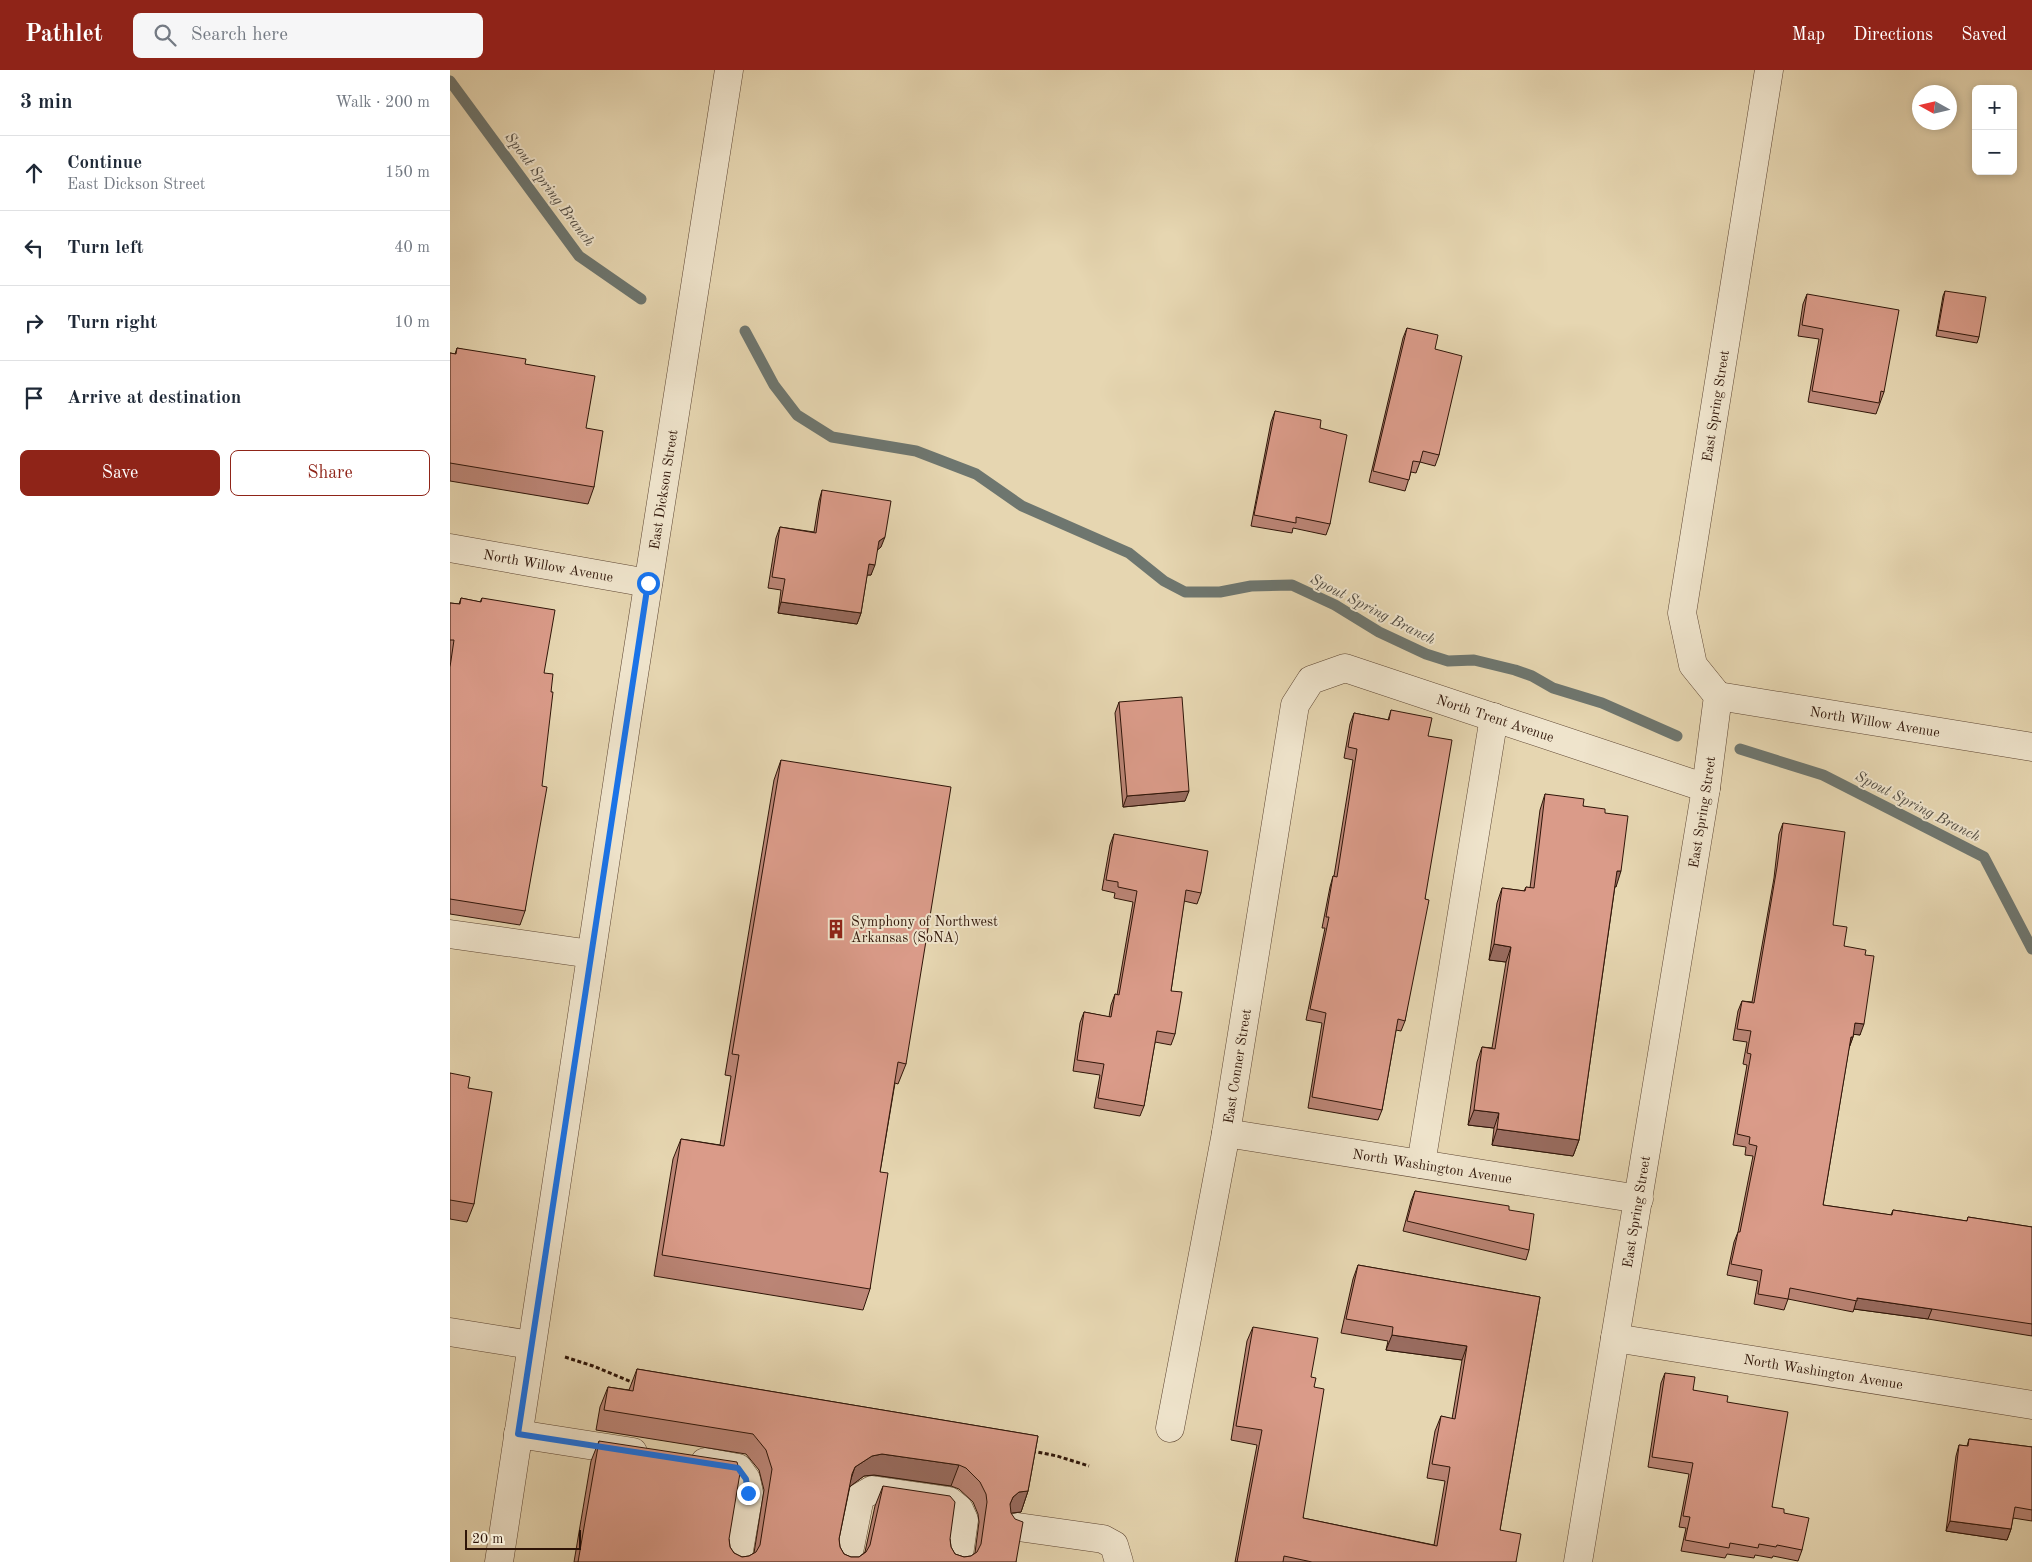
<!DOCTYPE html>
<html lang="en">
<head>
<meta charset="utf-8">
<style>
	:root { --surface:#fff; --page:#f6f6f7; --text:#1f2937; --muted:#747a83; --line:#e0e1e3; --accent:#8f2418 }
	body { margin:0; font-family:"Old Standard TT",serif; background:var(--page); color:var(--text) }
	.controls { position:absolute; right:15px; top:15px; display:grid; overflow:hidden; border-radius:8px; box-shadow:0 2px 8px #0003 }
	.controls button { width:45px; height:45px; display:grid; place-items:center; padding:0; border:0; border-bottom:1px solid var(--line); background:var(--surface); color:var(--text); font:25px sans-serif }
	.compass { position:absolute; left:1462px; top:15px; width:45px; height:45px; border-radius:50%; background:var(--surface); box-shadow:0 2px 8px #0003; rotate:278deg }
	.scale { position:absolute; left:15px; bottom:12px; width:116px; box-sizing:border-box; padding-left:5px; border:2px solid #2f1508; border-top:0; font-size:14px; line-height:18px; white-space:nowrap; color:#2f1508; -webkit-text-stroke:4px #efe4cc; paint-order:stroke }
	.stop { position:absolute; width:15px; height:15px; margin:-11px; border:4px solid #1a73e8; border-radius:50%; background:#fff }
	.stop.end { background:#1a73e8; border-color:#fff; box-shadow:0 1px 5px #0008 }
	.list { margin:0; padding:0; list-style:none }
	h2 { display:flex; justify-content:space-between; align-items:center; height:65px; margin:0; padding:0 20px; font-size:21px }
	h2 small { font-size:16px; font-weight:400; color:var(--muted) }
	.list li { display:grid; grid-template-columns:32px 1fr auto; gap:15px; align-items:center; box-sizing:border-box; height:75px; padding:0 20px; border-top:1px solid var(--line) }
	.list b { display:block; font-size:19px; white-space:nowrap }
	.list p { margin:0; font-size:16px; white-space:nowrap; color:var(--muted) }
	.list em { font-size:16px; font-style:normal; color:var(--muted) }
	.actions { display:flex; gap:10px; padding:15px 20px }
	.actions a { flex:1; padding:11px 0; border:1px solid var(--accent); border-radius:8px; text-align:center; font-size:18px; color:var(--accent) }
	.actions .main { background:var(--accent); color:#fff }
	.icon { flex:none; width:28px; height:28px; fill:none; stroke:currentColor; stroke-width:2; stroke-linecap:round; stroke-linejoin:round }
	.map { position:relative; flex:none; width:1582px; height:1492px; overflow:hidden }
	header { display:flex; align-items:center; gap:30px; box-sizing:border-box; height:70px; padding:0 25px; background:var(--accent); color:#fff }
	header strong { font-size:24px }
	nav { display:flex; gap:28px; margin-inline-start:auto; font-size:18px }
	.search { width:350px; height:45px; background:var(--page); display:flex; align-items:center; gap:12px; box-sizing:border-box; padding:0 18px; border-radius:8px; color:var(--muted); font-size:19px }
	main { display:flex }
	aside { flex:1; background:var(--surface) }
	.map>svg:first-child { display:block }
</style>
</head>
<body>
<header>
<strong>Pathlet</strong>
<div class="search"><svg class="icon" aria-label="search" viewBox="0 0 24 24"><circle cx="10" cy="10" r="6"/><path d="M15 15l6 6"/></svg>Search here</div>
<nav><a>Map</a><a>Directions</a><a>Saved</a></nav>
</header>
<main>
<aside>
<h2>3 min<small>Walk · 200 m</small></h2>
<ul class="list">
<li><svg class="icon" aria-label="ahead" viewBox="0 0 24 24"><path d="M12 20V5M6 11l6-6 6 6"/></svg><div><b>Continue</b><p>East Dickson Street</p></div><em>150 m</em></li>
<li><svg class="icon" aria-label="left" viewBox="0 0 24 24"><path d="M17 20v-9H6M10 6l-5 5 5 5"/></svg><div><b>Turn left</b></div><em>40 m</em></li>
<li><svg class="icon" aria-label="right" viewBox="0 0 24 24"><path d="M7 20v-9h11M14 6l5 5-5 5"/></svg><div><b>Turn right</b></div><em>10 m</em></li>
<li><svg class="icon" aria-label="arrive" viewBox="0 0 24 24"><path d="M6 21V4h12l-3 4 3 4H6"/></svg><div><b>Arrive at destination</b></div></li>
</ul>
<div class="actions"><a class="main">Save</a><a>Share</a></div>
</aside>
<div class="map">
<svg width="1582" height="1492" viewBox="0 0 1582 1492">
	<rect width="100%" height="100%" fill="#e6d6b1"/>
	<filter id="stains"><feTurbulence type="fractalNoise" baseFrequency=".004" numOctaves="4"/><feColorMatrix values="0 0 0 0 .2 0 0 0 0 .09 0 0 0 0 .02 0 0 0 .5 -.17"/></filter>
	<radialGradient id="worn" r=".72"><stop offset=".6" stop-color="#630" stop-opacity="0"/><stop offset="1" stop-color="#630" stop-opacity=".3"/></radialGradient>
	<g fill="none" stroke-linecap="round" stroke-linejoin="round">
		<path stroke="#6e766f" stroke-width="11" d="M0,11L129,186L191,229
			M295,261L324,315L347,345L382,367L466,381L526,404L572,436L679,483L714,511L735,522H770L801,516L842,515L885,535L929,562L976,584L998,591L1024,590L1065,600L1082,606L1103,618L1152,633L1227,666
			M1290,679L1373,705L1534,787L1582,879"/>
		<defs>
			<g id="minor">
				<path id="s1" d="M0,478L198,513"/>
				<path id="s2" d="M1268,626L1582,677"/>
				<path d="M0,864L141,884"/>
				<path id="s3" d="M776,1063L1189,1129"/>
				<path d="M971,1094L1044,647"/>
				<path d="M0,1262L81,1275"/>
				<path id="s4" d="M1165,1268L1582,1335"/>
				<path id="s5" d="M720,1358L776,1063L845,635L861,610L895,598L1256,718"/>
				<path d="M68,1364L183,1382"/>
				<path d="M255,1392L288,1398L296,1409L299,1423L287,1492"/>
				<path d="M568,1457L653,1469L664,1475L669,1492"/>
				<path id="s6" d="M49,1492L177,649L279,0"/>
				<path d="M397,1492L410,1427L422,1420L499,1431L509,1439L514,1450L508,1492"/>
				<path id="s7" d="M1128,1492L1256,718L1268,626L1243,595L1232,543L1319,0"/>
			</g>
		</defs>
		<use href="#minor" stroke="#5d4532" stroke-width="29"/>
		<path stroke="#2f1508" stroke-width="3" stroke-dasharray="4 2.5" stroke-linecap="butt" d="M115,1287L143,1296L184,1313
			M582,1381L607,1386L639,1396"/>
		<use href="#minor" stroke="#efe4cc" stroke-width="28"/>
	</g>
	<path fill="#bb8576" stroke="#2f1508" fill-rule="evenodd" d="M1495,221L1529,267L1527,273L1486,266L1493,226Z
		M1357,224L1434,322L1426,344L1358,332L1369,269L1348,266L1353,234Z
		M957,258L985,279L989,385L985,396L970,392L966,403L961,402L955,421L919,412L953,268Z
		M7,278L75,294L136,358L144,417L138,434L0,411V283L5,284Z
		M825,341L870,358L880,454L876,465L843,458L842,463L801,456L821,352Z
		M372,420L431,477L427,480L421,505H417L411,543L407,554L328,543L331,520L318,518L326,468L330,457L364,462L369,431Z
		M11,528L30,532L32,528L94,603L101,622L75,841L70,855L0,844V533L9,534Z
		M669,632L735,731L673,737L665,643Z
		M941,640L978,666L975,829L955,951L951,961L946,960L932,1040L928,1050L858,1038L872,953L856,950L875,858H872L880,817L883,806H884L903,690L894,688L900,654L904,643L938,650Z
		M331,690L456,994L448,1014L445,1013L430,1102L420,1219L413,1240L204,1206L223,1089L231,1069L270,1075L281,1006L275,1005L324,710Z
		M1095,724L1155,743L1166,817L1165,816L1129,1070L1123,1086L1042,1075L1044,1058L1018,1055L1027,992L1032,977L1042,978L1056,892L1039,890L1047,833L1052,818L1074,821L1076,817L1080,818L1090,740Z
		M1333,753L1383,855L1394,876L1410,965L1404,964L1399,978L1373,1135L1441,1145L1443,1140L1517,1151L1518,1147L1582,1157V1266L1478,1249L1404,1239L1403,1242L1338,1229L1334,1240L1304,1234L1308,1211L1277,1205L1284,1172L1288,1162L1303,1086L1295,1085L1296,1077L1283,1075L1297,995L1293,994L1297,972L1283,970L1288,941L1292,931L1302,932L1324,808L1329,764Z
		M664,764L751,823L747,834L734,831L721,921L725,964L721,975L705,972L694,1036L690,1046L644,1038L650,1005L623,1001L630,953L634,942L659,947L661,935L665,924L667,925L683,832L664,828L665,823L652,820L660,775Z
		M0,1003L18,1018L24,1134L17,1152L0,1149Z
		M965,1121L1059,1140L1079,1180L1076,1190L953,1161L961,1131Z
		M908,1195L1090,1227L1050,1460L1066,1492H785L807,1375L781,1370L797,1271L803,1257L861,1307L864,1317L853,1448L984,1475L995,1411L977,1408L985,1361L991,1346L1002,1349L1012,1290L936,1280L938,1271L891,1263L903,1209Z
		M187,1299L588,1366L578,1421L571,1442L561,1443L566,1492H124L141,1391L149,1371L279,1469L280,1477L284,1483L292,1487L299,1486L304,1483L314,1420L309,1400L296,1384L146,1360L150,1337L158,1317L179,1320ZM424,1405L501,1416L509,1419L523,1432L528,1444L529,1452L525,1483L521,1486L514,1487L505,1484L501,1477L500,1469L433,1416L425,1436L415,1482L409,1487H401L394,1484L390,1477L389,1469L400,1416L414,1406Z
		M1215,1303L1243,1320L1277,1332L1322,1437L1334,1443L1352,1480L1348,1491L1323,1486L1322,1488L1305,1485L1304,1488L1277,1484L1275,1488L1231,1481L1236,1458L1229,1457L1239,1404L1198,1397L1211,1313Z
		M1519,1369L1582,1377V1451L1563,1448L1561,1459L1557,1470L1496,1461L1506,1386L1509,1375L1517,1376Z"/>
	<path fill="#996c60" stroke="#2f1508" d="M435,467L431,477L425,482L429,471Z
		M419,494L425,495L421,505H415Z
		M331,532L411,543L407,554L328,543Z
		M739,721L735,731L673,737L677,726Z
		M1167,801H1171L1166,817L1161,816Z
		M1044,874L1061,877L1056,892L1039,890Z
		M1405,953L1414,954L1410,965L1401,964Z
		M1401,967H1403L1399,978Z
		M1024,1040L1049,1043L1044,1058L1018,1055Z
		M1047,1059L1129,1070L1123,1086L1042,1075Z
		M1407,1228L1482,1239L1478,1249L1404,1239Z
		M942,1265L1017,1276L1012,1290L936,1280Z
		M432,1384L509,1395L501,1416L424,1405L414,1406L398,1418L405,1397L422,1386Z
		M578,1421L571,1442L562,1443L556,1447L560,1434L563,1427L569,1422Z
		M1500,1451L1561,1459L1557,1470L1496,1461Z"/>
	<path fill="#da9b89" stroke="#2f1508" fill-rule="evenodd" d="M1495,221L1536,227L1529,267L1488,260Z
		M1357,224L1449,240L1434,322L1431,321L1429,333L1362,321L1373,259L1352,255Z
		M957,258L988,265L985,279L1012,286L989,385L973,381L970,392L963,391L959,410L923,401Z
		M7,278L76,289L75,294L145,306L136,358L153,361L144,417L0,393V283L6,284Z
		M825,341L871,350L870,358L897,365L880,454L846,447V453L804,445Z
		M372,420L441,431L435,467L429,471L425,495L419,494L411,543L331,532L335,509L322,507L330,457L366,463Z
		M11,528L31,532L32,528L105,540L94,603L103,604L101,622H103L92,716L97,717L75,841L0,829V597L4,570H0V533L10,534Z
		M732,627L739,721L677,726L669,632Z
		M941,640L982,648L978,666L1002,670L975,829L979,830L955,951L948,949L932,1040L862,1027L876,943L860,939L879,847H876L883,806L887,807L907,679L898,677L904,643L939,650Z
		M331,690L501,717L456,994L448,992L430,1102L438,1103L420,1219L212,1185L231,1069L274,1076L289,985L282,984Z
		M1095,724L1134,729L1133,736L1155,739V743L1178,746L1171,801H1167L1129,1070L1047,1059L1049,1043L1024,1040L1032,977L1045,979L1061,877L1044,874L1052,818L1075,821L1076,817L1084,818Z
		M1333,753L1395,762L1383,855L1397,857L1394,876L1416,880L1415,885L1424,886L1414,954L1405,953L1403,967H1401L1373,1135L1442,1145L1443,1140L1517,1151L1518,1147L1582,1157V1254L1482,1239L1407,1228V1231L1340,1218L1338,1229L1308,1224L1312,1200L1281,1194L1288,1162H1290L1307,1076L1299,1074L1300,1067L1287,1064L1301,984L1297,983L1301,961L1287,959L1292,931L1304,933L1327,797Z
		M664,764L758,781L751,823L736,820L721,921L732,922L725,964L707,961L694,1036L648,1028L654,994L627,990L634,942L661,947L665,924L669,925L687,821L668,817V812L656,810Z
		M0,1003L20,1007L18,1018L42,1022L24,1134L0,1130Z
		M965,1121L1059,1136V1140L1084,1144L1079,1180L957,1151Z
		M908,1195L1090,1227L1050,1460L1071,1464L1066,1492H862L834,1486L833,1492H787L812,1360L786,1356L803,1257L868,1268L861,1307L866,1308L864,1317L874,1319L853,1448L987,1476L1000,1397L982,1394L991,1346L1005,1349L1017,1276L942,1265L943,1257L896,1249Z
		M187,1299L588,1366L578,1421L569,1422L563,1427L560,1434L561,1443L565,1449L573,1452L566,1492H128L149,1371L287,1392L290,1403L279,1469L280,1477L284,1483L292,1487L299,1486L306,1482L310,1475L322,1399L316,1380L303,1364L154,1340L158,1317L183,1321ZM432,1384L509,1395L516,1398L530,1412L536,1424L537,1432L531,1474L527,1482L521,1486L514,1487L505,1484L501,1477L500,1469L505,1432L500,1426L433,1416L420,1475L416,1482L409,1487H401L394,1484L390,1477L389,1469L402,1404L405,1397L422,1386Z
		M1215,1303L1245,1307L1243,1320L1278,1326L1277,1332L1338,1342L1322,1437L1334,1439V1443L1359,1448L1352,1480L1327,1475L1326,1477L1309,1474L1308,1478L1280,1473L1279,1478L1235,1470L1240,1447L1233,1446L1243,1393L1202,1387Z
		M1519,1369L1582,1377V1440L1565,1437L1561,1459L1500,1451L1509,1375L1518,1376Z"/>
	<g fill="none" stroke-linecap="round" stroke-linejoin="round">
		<path stroke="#1a73e8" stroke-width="6" d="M198,513L68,1364L288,1398L296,1409L298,1423"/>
	</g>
	<defs>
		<symbol id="building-bare" viewBox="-9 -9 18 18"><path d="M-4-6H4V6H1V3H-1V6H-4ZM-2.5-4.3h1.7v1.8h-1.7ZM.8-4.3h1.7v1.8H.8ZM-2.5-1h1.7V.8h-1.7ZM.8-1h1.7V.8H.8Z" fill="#8f2418" stroke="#efe4cc" stroke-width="2.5" paint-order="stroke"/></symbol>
	</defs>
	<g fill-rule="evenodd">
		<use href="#building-bare" x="372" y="845" width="28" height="28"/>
	</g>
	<g text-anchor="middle" stroke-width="4" stroke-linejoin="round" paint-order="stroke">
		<g font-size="14" fill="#2f1508" stroke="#efe4cc">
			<text dy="5" stroke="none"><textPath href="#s7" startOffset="1180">East Spring Street</textPath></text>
			<text dy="5" stroke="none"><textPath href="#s6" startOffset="1085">East Dickson Street</textPath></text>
			<text dy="5" stroke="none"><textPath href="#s1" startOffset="100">North Willow Avenue</textPath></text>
			<text dy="5" stroke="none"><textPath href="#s5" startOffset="958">North Trent Avenue</textPath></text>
			<text dy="5" stroke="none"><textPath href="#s2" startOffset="159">North Willow Avenue</textPath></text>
			<text dy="5" stroke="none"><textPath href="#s7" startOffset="760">East Spring Street</textPath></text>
			<text dy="5" stroke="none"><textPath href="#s5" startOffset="368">East Conner Street</textPath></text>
			<text dy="5" stroke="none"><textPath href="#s3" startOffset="209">North Washington Avenue</textPath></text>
			<text dy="5" stroke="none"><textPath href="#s7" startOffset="355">East Spring Street</textPath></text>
			<text dy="5" stroke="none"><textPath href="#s4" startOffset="211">North Washington Avenue</textPath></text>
		</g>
		<g font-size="14" fill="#2f1508" stroke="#efe4cc" text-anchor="start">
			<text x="401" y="856">Symphony of Northwest<tspan x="401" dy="16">Arkansas (SoNA)</tspan></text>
		</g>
		<g font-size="15" font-style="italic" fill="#544e44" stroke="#efe4cc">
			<text transform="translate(100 119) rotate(53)" y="5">Spout Spring Branch</text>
			<text transform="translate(923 539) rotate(27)" y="5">Spout Spring Branch</text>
			<text transform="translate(1468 736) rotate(27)" y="5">Spout Spring Branch</text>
		</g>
	</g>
	<rect width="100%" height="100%" filter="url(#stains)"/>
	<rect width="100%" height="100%" fill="url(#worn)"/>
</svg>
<div class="controls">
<button>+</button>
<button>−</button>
</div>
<svg class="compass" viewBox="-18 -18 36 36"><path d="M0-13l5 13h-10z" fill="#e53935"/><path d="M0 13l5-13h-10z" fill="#747a83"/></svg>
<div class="scale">20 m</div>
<div class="stop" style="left:198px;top:513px"></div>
<div class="stop end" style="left:298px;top:1423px"></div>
</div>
</main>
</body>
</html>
